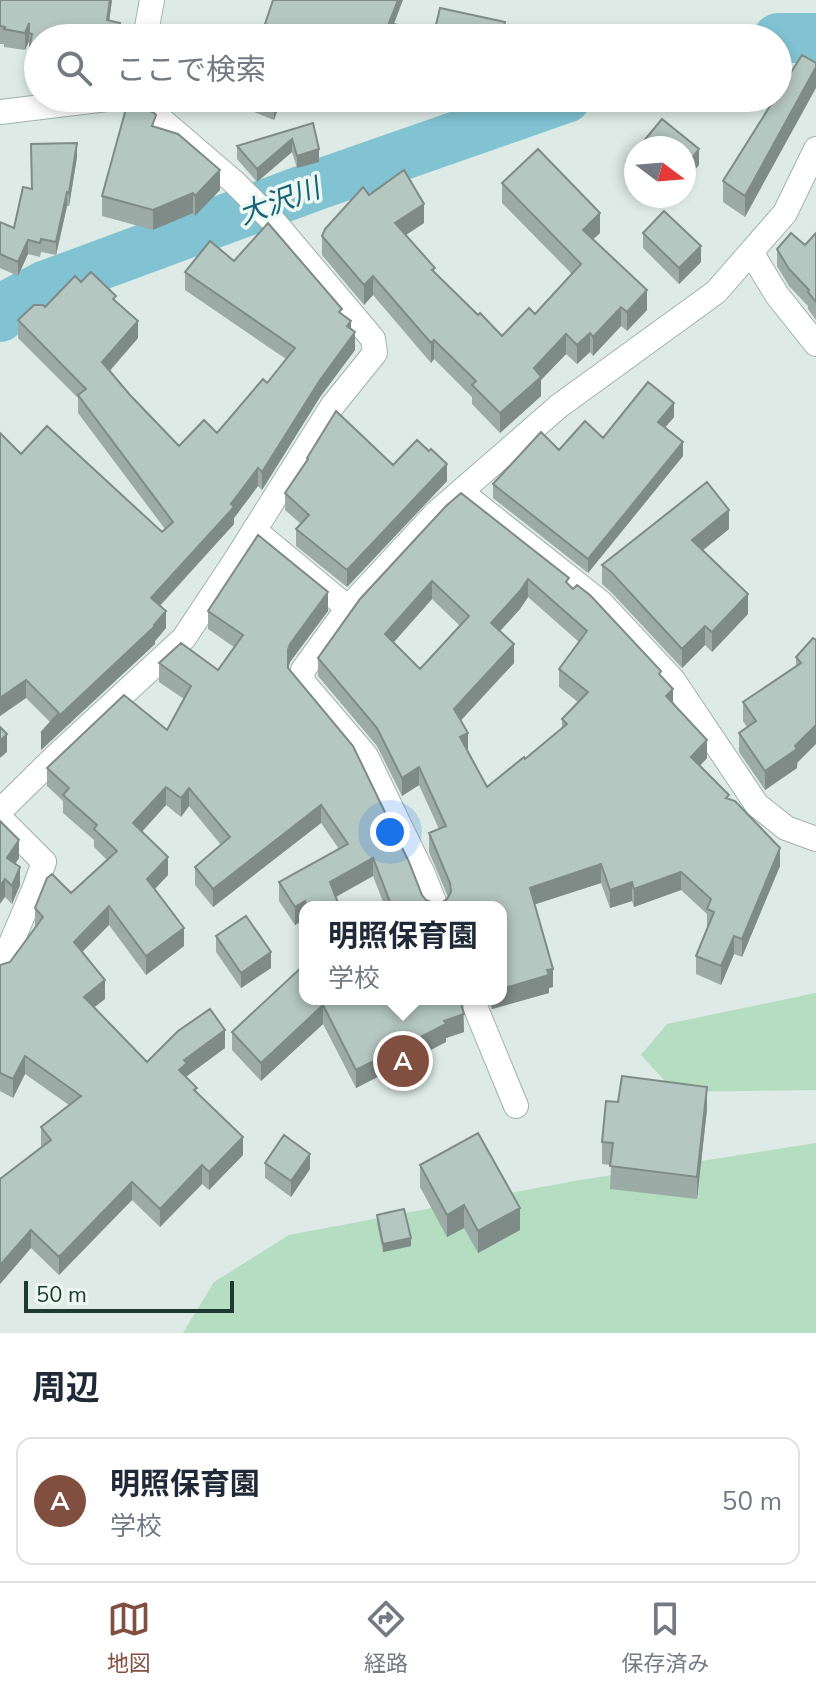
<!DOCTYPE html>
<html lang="ja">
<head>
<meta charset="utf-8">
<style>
	:root { --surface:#fff; --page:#f2f2f3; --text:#1f2937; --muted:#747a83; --line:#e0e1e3; --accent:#814f40 }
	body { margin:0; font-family:"Nunito Sans","Noto Sans JP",sans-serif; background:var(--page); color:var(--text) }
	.compass { position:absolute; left:624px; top:136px; width:72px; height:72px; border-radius:50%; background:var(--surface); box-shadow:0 4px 12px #0003; rotate:106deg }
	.scale { position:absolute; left:24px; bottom:20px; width:210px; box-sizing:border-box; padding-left:8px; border:4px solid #1e3a33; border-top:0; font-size:22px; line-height:28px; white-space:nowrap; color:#1e3a33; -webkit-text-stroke:6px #edf7f2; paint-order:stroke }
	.you { position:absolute; left:390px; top:832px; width:28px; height:28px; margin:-20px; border:6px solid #fff; border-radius:50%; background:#1a73e8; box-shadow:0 0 0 12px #1a73e833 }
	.badge { display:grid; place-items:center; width:52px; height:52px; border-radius:50%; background:var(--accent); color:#fff; font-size:26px; font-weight:700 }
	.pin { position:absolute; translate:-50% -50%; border:4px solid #fff; box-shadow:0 2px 8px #0006 }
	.popup { position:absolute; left:299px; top:901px; width:208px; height:104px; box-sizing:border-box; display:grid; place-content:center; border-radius:16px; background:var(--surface); filter:drop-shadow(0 2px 6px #0005); font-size:26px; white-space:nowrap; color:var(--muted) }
	.popup b { font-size:30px; color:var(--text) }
	.popup::after { content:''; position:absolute; left:50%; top:100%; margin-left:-16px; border:16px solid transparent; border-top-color:var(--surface) }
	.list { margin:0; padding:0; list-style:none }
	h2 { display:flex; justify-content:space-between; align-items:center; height:104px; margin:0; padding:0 32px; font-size:34px }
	h2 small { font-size:26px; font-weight:400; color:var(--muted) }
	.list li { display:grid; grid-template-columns:52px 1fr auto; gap:24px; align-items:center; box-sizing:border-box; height:128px; margin:0 16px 16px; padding:0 16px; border:2px solid var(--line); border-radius:16px }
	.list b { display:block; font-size:30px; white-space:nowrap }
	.list p { margin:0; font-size:26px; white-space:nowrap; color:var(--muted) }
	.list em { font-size:26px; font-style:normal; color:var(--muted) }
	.icon { flex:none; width:44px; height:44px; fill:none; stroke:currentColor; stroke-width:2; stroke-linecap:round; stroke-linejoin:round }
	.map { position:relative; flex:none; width:816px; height:1333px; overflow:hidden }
	.search { position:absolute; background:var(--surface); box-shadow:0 4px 12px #0003; left:24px; right:24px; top:24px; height:88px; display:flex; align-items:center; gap:20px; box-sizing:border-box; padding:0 28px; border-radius:44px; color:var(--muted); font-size:30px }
	.sheet { height:248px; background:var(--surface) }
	nav { display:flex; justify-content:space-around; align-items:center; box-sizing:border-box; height:112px; border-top:2px solid var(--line); background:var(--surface); font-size:22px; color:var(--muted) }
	nav a { display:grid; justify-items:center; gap:4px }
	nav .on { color:var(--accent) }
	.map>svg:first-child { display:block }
</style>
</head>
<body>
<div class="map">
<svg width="816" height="1333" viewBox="0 0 816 1333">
	<rect width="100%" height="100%" fill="#ddeae5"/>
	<path fill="#b4ddc1" d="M816,993V1090L675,1092L641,1055L667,1024Z
		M816,1143V1333H183L214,1282L289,1235L574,1181Z"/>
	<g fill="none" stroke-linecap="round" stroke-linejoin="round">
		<path stroke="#81c3d3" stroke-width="50" d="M778,38H816
			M0,317L8,305L44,286L317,185L566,98"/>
		<defs>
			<path id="minor" d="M145,38L152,0
				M0,112L115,98
				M751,252L777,295L816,344
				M461,492L600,602L673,680L757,805L786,828L816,839
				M254,530L348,608L436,513L559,406L716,292L785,213L816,149
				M348,608L303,670L302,681L366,756L423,874L436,907
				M0,811L55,757L184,638L237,558L333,405L375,353L373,339L276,224L234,182L136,98
				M0,818L44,862L35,887L0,969
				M472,999L516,1106"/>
		</defs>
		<use href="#minor" stroke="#a0b2ac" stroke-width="26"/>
		<use href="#minor" stroke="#fff" stroke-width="24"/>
	</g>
	<path fill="#9caba6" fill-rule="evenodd" d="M0,0H112L109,21L120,38H38V86L30,84L29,41L25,50L4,47V44H0Z
		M265,24H394L434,33L505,32L520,38H265Z
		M244,98H282L274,120L244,108Z
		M466,98H500L498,105Z
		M775,98L745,217L723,202V181Z
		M313,123L319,162L297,168L292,152L257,182L237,159V146Z
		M156,127L220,190L195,216L193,213L153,230L102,216V196Z
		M636,151V186L626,178V162Z
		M77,157L69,206H67L56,255L41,252L40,257L28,254L18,276L0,268V222L14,228L32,189Z
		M502,183L600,233L593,239L647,310L627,331L621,326L593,356L590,352L577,364L566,354L541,380V396L500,433L472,404V397L434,359L431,363L373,295L364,305L322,255V236L369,195L424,223L406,235L435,272L478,315L502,336L535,314L572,274L502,203Z
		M648,196H673L663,208Z
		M643,233L701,262L679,284L643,248Z
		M816,233V320L808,309V306L789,286L777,266V249L805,245Z
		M234,261L342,315L351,329L355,350L320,397L262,490L258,486L234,518V524L160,606L166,628L155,641V644L41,750L50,722L26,698L0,716V433L21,454L162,532L165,529L78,413V398L18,338V320L45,307L81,282L116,302L138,338L110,371L130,395L179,446L217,433L267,383L286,359L185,290V272Z
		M674,417L665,427L683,456L588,573L493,498V484L559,450Z
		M307,458L393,465L447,481L347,587L296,546V529L301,524L285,510V493L307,461Z
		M446,506L569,585L661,676L673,704L707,758L700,766L729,799L780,866L742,957L734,954L721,985L696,974V956L707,928V914L681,890L634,907L632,901L610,908L601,883L535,904L553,987L549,988V993L492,1009L487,999H501V907H385L373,876L336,897L338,907H305V920V919L295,925L279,901V882L339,849L321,823L213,907L195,885V867L221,845L189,806L181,817L166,805L142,832L168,875L155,889L184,946L146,975L109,925L82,952L105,999L94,1007L147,1062L225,1048L187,1076V1078L243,1155L209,1190L202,1184L160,1227L132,1200L59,1275L31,1248L0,1284V1179L42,1147L41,1145V1127L69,1105L25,1074L13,1098L0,1091V965L10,962L36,927L35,926V908L71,893L107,860L94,847V840L63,813V801L47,786V768L167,730L184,699L159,682V663L218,670L234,647L208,629V611H328L290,662L288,668L422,895L426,900L433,903H441L448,897L429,852V833L439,829L419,785L402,796L377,746L318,676V658ZM528,597L579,642L559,669V687L578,702L562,719V728L525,759L487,787L468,751L460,720L514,663L500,631L520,609ZM432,599L460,626L420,669L393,643Z
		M729,529L703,550L748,614L712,652L705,645L682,668L611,592L602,584V565Z
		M813,638L797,768L765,790L739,752V733L747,727L743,721V702L796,666V657Z
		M0,821L19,858L15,864L20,885L12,904L5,897Z
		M216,936L271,968L241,988L216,952Z
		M305,964L463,1011L464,1032L446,1038V1042L356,1088L323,1024L261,1081L232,1050V1032Z
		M618,1102L707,1109L697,1199L610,1189L611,1165L602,1164V1142Z
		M265,1163L310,1169L291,1197L265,1178Z
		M420,1165L520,1230L478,1253L464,1228L447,1237L420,1187Z
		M377,1215L411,1246L383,1252L377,1223Z"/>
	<path fill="#7f8b87" d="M110,0H112L107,37V20Z
		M398,0H403L389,37V23Z
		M29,23V41L25,50V33Z
		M120,23V38H116Z
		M816,67V88L745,217V196Z
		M277,98H282L274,120V106Z
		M292,139V152L257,182V169Z
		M77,143V157L69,206V193Z
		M319,149V162L297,168V156Z
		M699,149V165L684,183V168Z
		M220,170V190L195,216V196Z
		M67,192V206L56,255V242Z
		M193,193V213L153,230V210Z
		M663,196H673L663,208Z
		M424,204V223L395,242V223Z
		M600,213V233L583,249V230Z
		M28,240V254L18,276V262Z
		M701,246V262L679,284V268Z
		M373,276V295L364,305V285Z
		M647,290V310L627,331V312Z
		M621,307V326L593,356V337Z
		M138,321V338L102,379V362Z
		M351,321V338L355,332V350L320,397L262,490V472Z
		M590,333V352L577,364V345Z
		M566,334V354L541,380V396L500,433V413L534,368Z
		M434,340V359L431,363V343Z
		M674,403V417L658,436V422Z
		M683,442V456L588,573V559Z
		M447,464V481L347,587V570Z
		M258,468V486L234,518V524L151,615V598L231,504Z
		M729,510V529L692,559V540Z
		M528,579V597L520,609L491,641V623Z
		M432,581V599L385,652V634Z
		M328,592V611L290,662L288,669V650L290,644Z
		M748,594V614L712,652V632Z
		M166,611V628L155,641V644L41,750V733L154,625Z
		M705,626V645L682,668V649Z
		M514,644V663L454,728V709Z
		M26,680V698L0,716V698Z
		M673,689V707L666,696Z
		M816,725V744L797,763V768L765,790V771L795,746Z
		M468,733V751L460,737Z
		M7,734V752L0,758V741Z
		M707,740V758L691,775V757Z
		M419,767V785L402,796V778Z
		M166,787V805L133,841V823Z
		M189,788V806L181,817V798Z
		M321,805V823L213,907V889Z
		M19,840V858L7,876V858Z
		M780,848V866L742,957V939Z
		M168,857V875L147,897V879Z
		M373,858V876L330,900V882Z
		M601,864V883L530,906V888Z
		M20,867V885L12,904V886Z
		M681,872V890L634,907V889Z
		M5,879V897L0,904V886Z
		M632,882V901L610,908V890Z
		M305,901V919L295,925V907Z
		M109,906V925L74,960V942Z
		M184,928V946L146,975V956Z
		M734,936V954L721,985V966Z
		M271,952V968L241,988V973Z
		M553,969V987L549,988V993L492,1009V999H501V989Z
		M105,980V999L84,1015V997Z
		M463,999L464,1032L446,1038V1042L356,1088V1070L444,1021L460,1000Z
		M323,1005V1024L261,1081V1063Z
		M225,1030V1048L187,1076V1081L179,1070L184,1060Z
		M25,1056V1074L13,1098V1079Z
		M707,1087V1109L697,1199V1177Z
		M243,1137V1155L209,1190V1172Z
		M310,1154V1169L291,1197V1181Z
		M202,1165V1184L160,1227V1209Z
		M132,1182V1200L59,1275V1257Z
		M464,1205V1228L447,1237V1215Z
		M520,1208V1230L478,1253V1231Z
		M31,1230V1248L0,1284V1265Z
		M411,1238V1246L383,1252V1244Z"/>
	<path fill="#b5c7c1" stroke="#7f8b87" stroke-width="2" fill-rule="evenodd" d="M0,0H110L107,20L120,23L116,38H38V68L30,66V45L32,34L29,33V23L25,33L4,29L5,27L0,26Z
		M273,0H398L389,23L434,33L440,8L505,22L503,31L520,35L519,38H266L271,26L265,24Z
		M802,55L816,63V67L745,196L723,181L775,98H778V93Z
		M255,98H277L274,106Z
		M127,105L153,112L156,115L152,126L178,134L220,170L195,196L193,193L153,210L102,196Z
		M662,119L699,149L684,168V148H638Z
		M313,123L319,149L297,156L292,139L257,169L237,146Z
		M77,143L69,193L67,192L56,242L41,239L40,243L28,240L18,262L0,254V222L14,228L23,187L32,189L31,144Z
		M538,149L600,213L583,230L647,290L627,312L621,307L593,337L590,333L577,345L566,334L534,368L541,377L500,413L472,385L476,381L434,340L431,343L373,276L364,285L322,236L325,229L363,187L369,195L404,170L424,204L395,223L435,268L432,270L478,315L480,313L502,336L529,308L535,314L581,264L502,183Z
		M636,151V170L626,162Z
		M664,211L701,246L679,268L643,233Z
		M268,223L342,309L339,312L351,321L347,326L355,332L320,380L262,472L258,468L231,504L234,507L151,598L166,611L154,625L155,626L41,733L59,713L26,680L0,698V433L21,454L47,426L162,532L173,522L78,395L86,389L18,320L34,305H43L45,307L75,276L81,282L91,272L116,296L113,299L138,321L102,362L130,395L179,446L204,420L217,433L263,379L267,383L295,348L185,272L210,241L234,261Z
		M791,233L805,245L816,233V302L808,292L809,290L789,269L777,249Z
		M648,382L674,403L658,422L683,442L588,559L493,484L541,432L559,450L585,421L603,438Z
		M336,411L393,465L417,440L429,451L431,449L447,464L347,570L296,529L309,515L285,493L308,459L307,458Z
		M707,482L729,510L692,540L748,594L712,632L705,626L682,649L611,572L602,565Z
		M461,493L569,578L566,582L573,589L577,585L590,595L661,671L659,674L673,689L666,696L707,740L691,757L729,795L726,798L735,801L780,848L742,939L734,936L721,966L696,956L714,912L707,909L711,899L681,872L634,889L632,882L610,890L601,864L530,888L553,969L547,970L549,975L501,989V907H392L373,858L330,882L338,903L333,907H307L305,901L295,907L279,882L348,844L321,805L213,889L195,867L230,837L189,788L181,798L166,787L133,823L168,857L147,879L184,928L146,956L109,906L74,942L105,980L84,997L147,1062L178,1031L210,1009L225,1030L184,1060L187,1063L179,1070L197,1088L194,1090L243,1137L209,1172L202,1165L160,1209L132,1182L59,1257L31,1230L0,1265V1179L51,1140L41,1127L81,1096L25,1056L13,1079L0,1073V965L10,962L43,917L35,908L47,878L52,874L71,893L117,851L94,829L97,825L63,795L69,788L47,768L124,695L167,730L191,686L159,663L181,643L218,670L243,635L208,611L258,535L328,592L290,644L288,650V668L353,746L409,862L422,895L426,900L433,903H441L447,899L451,892L450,883L429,833L446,826L419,767L402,778L377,728L318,658L360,599L446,506ZM528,579L587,631L559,669L588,692L562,719L567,724L525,759L524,757L487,787L460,737L468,733L454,709L514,644L491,623L520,591ZM432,581L469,616L420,669L385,634Z
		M813,638L816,640V725L795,746L797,749L765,771L739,733L756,721L743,702L801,663L796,657Z
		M0,727L7,734L0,741Z
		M0,821L19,840L7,858L20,867L12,886L5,879L0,886Z
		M246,916L271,952L241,973L216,936Z
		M305,964V999H463L460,1000L464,1014L444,1021L446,1024L356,1070L323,1005L261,1063L232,1032Z
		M622,1076L707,1087L697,1177L610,1166L613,1143L602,1142L606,1101L618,1102Z
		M478,1133L520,1208L478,1231L464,1205L447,1215L420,1165Z
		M284,1135L310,1154L291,1181L265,1163Z
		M404,1209L411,1238L383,1244L377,1215Z"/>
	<g text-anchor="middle" stroke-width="7" stroke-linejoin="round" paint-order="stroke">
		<g font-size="28" font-style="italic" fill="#166377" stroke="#edf7f2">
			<text transform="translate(279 201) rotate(-20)" y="10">大沢川</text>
		</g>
	</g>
</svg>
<svg class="compass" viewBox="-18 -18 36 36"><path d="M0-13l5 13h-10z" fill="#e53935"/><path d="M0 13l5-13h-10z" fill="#747a83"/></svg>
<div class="scale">50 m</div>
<div class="you"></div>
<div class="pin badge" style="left:403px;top:1061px">A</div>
<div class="popup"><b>明照保育園</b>学校</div>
<div class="search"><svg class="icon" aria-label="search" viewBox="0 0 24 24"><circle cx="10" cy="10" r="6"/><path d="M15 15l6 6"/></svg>ここで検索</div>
</div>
<section class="sheet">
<h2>周辺<small></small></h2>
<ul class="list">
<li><span class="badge">A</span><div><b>明照保育園</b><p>学校</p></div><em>50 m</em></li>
</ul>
</section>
<nav>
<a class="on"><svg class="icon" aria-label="map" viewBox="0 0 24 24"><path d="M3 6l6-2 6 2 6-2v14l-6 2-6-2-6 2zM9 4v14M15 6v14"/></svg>地図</a>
<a><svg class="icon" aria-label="directions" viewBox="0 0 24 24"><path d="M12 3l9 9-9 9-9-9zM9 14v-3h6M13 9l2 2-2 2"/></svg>経路</a>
<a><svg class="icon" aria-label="saved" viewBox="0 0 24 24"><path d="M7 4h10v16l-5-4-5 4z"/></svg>保存済み</a>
</nav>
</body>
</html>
